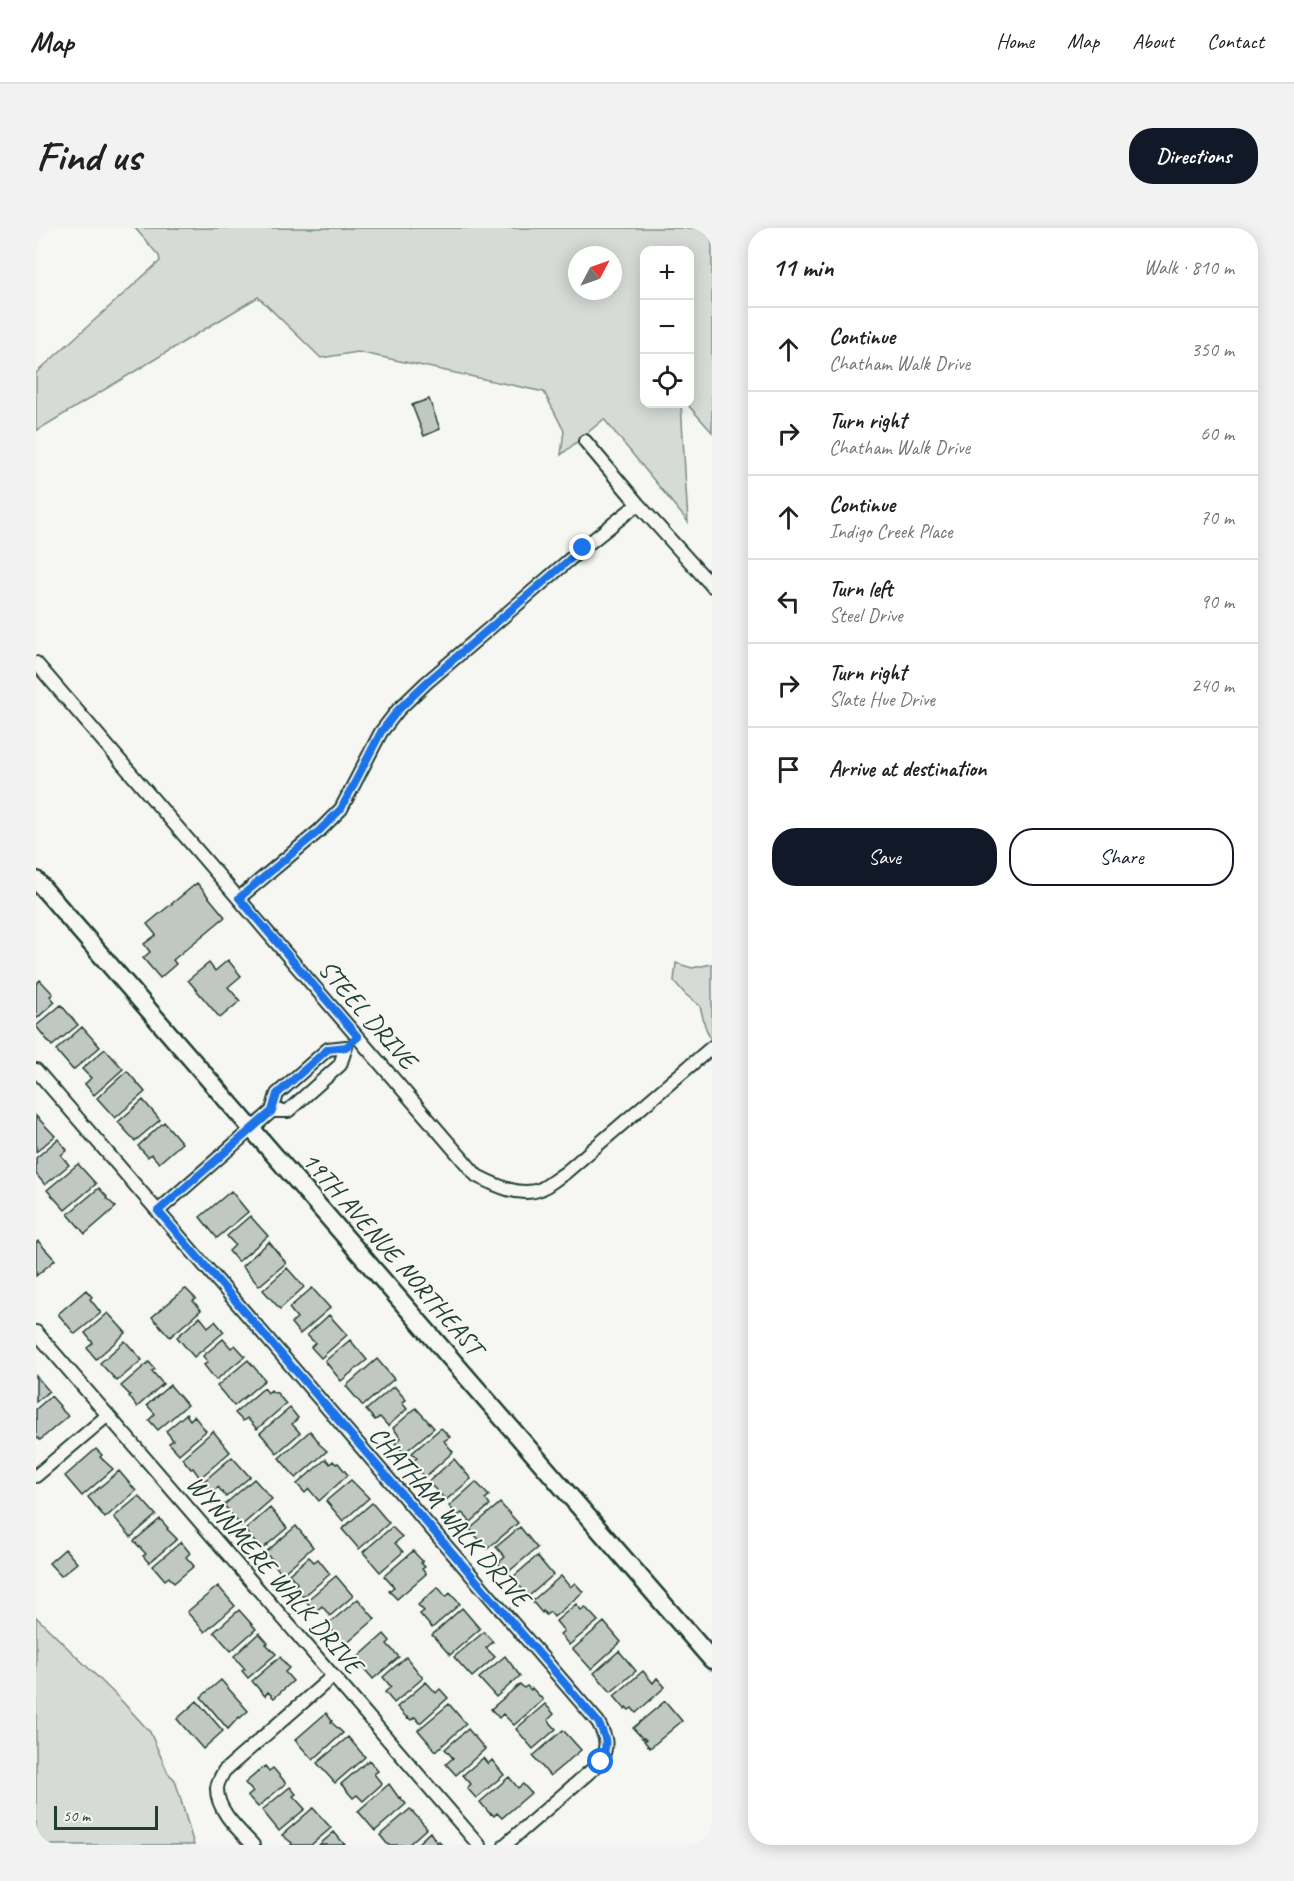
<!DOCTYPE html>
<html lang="en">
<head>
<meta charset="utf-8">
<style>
	:root { --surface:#fff; --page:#f2f2f2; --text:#202124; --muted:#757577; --line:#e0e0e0; --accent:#111827 }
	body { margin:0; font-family:Caveat,sans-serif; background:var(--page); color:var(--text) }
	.controls { position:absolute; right:18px; top:18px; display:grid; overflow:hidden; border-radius:12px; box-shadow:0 3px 15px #0003 }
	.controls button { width:54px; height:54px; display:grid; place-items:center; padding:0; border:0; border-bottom:2px solid var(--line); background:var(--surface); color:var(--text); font:30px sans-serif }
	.compass { position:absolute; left:532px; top:18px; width:54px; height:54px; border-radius:50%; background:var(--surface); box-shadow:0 3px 15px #0003; rotate:49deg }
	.scale { position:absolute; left:18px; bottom:15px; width:104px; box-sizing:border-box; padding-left:6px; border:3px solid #1f3d34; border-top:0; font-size:16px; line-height:21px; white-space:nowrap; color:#1f3d34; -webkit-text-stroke:4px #f6f6f2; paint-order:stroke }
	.stop { position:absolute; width:18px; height:18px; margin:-14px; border:4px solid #1a73e8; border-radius:50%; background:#fff }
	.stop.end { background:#1a73e8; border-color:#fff; box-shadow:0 2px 6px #0008 }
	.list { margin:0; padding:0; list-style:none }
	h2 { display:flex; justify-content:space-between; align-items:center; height:78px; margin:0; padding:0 24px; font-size:26px }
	h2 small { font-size:20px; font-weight:400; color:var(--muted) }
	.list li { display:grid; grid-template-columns:39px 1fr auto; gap:18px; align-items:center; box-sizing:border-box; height:84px; padding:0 24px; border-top:2px solid var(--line) }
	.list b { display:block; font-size:22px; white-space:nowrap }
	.list p { margin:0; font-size:20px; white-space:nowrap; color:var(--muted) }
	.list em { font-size:20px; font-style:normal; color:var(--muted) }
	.actions { display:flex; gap:12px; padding:18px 24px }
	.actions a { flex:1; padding:14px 0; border:2px solid var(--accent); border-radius:24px; text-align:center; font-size:21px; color:var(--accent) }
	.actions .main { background:var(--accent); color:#fff }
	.icon { flex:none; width:33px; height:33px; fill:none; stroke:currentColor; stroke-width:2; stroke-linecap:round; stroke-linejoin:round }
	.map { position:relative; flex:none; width:676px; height:1617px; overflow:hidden; border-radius:24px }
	header { display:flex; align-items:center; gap:36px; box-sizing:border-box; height:84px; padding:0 30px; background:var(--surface); border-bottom:2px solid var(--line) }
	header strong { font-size:28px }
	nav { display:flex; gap:33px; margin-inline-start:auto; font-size:21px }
	.intro { display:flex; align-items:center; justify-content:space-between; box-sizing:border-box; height:144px; padding:0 36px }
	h1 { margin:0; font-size:42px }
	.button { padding:15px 27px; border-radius:24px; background:var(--accent); color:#fff; font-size:21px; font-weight:700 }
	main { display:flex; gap:36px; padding:0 36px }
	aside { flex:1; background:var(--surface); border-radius:24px; box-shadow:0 3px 15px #0003 }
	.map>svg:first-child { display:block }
</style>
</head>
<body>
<header>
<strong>Map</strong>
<nav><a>Home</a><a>Map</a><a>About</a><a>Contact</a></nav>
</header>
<div class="intro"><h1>Find us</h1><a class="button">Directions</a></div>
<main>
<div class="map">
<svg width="676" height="1617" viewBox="0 0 676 1617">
	<rect width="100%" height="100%" fill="#f6f6f2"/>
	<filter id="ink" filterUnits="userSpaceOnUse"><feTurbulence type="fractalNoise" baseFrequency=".0167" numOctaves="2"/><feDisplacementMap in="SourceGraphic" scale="12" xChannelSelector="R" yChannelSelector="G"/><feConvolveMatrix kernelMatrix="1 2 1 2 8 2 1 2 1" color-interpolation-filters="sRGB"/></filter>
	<g filter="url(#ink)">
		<path fill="#d6dbd6" stroke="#7a8c85" stroke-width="1.5" fill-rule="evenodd" d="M99,0H676V204L651,176H654V22H608V176H645L652,294L568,191L525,227L528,203L508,164L322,124L285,130L222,69L0,203V145L124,33L123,28ZM541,27H577V63H541Z
			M640,735L656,740L676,736V815L669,798L664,778L649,766L638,753Z
			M0,1389L82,1469L114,1504L132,1545L139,1552L158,1617H0Z"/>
		<path fill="#c1c8c3" stroke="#1f3d34" stroke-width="1.5" d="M393,171L404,201L388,208L376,177Z
			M161,655L189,689L137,732L140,736L124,750L107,730L114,724L108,716L120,707L111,696Z
			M192,732L205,748L192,759L204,773L184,790L152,752L173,735L179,743Z
			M4,752L17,766L14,768L19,774L0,791V756Z
			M25,777L42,797L16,818L0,798Z
			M46,799L64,819L37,842L20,822Z
			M69,821L87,841L58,867L49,856L55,850L46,841Z
			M91,843L109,864L79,890L61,870Z
			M107,872L124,892L99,913L82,894Z
			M0,888L19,908L0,924Z
			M128,894L146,915L123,935L115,926L112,929L102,918Z
			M22,911L31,922L25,927L33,937L9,957L0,946V930Z
			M42,936L60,956L29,982L11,962Z
			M63,960L71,969L70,970L80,979L49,1006L32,986Z
			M195,963L212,984L181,1010L164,989Z
			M214,988L232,1008L202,1034L193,1023L199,1017L191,1008Z
			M2,1013L19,1032L0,1048V1015Z
			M233,1014L250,1035L223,1058L206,1038Z
			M251,1040L268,1059L244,1081L227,1062Z
			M276,1060L294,1080L264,1106L255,1095L261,1090L253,1080Z
			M150,1061L160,1071L157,1073L165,1082L134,1109L116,1089L148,1062Z
			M50,1062L56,1069L54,1071L65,1085L39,1106L22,1086Z
			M72,1085L90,1105L60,1131L51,1120L57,1115L49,1105Z
			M293,1087L311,1107L285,1130L275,1119L279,1115L271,1107Z
			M164,1089L172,1099L179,1093L188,1104L158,1129L141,1109Z
			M187,1111L195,1120L199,1117L209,1128L180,1152L168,1137L172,1134L167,1128Z
			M314,1112L331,1132L305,1153L289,1133Z
			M89,1113L106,1132L81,1153L64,1135Z
			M341,1131L358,1151L327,1178L310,1158Z
			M212,1132L229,1152L198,1178L181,1158Z
			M113,1134L119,1141L116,1143L127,1156L101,1179L93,1168L94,1167L85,1158Z
			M0,1148L13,1163L0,1174Z
			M134,1157L151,1177L122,1202L113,1192L119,1186L111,1177Z
			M358,1158L370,1172L366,1175L371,1181L352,1198L344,1189L339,1192L330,1182Z
			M228,1160L232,1165L235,1162L238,1165L240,1164L250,1176L221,1201L211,1190L207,1193L199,1185Z
			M15,1168L24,1178L23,1179L32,1188L4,1212L0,1208V1181Z
			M254,1180L262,1190L256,1196L264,1205L241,1225L224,1205Z
			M380,1180L398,1200L368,1225L359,1215L365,1210L357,1200Z
			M150,1186L154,1192L158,1188L170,1203L143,1226L133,1215L137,1212L130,1203Z
			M405,1200L414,1209L408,1213L417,1224L389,1249L379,1238L380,1237L377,1233L381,1230L376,1225Z
			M177,1203L194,1224L164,1250L157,1240L155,1241L146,1230Z
			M274,1203L283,1214L282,1215L291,1223L260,1250L243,1230Z
			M60,1221L66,1227L64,1229L77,1241L46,1268L29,1248Z
			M196,1229L214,1249L190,1269L182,1259L176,1265L167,1254Z
			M290,1231L294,1236L297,1233L300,1236L302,1235L312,1247L283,1273L273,1261L269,1265L261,1256Z
			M418,1231L435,1251L410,1272L392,1254Z
			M83,1243L100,1263L69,1290L52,1269Z
			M218,1251L236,1271L205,1298L188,1277Z
			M315,1252L333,1270L307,1293L290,1273Z
			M440,1254L453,1268L449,1271L454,1277L435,1294L426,1285L422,1288L413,1278Z
			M103,1268L120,1287L95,1309L78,1289Z
			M336,1275L353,1295L323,1321L306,1301Z
			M464,1275L482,1295L451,1321L434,1301Z
			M234,1280L251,1300L225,1322L209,1302Z
			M124,1291L132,1300L131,1301L141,1311L113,1335L107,1328L110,1326L98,1313Z
			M260,1298L277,1319L246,1346L237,1335L238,1333L229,1325Z
			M356,1299L366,1309L359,1315L367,1324L344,1344L327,1324Z
			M484,1299L501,1320L471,1345L462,1335L469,1329L460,1319Z
			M145,1314L154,1325L150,1329L158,1338L138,1355L133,1349L129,1352L117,1338Z
			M29,1321L41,1335L25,1348L13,1335Z
			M377,1323L387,1334L385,1335L389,1339L386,1341L390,1346L361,1371L353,1363L358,1359L348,1348Z
			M501,1328L517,1347L493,1368L476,1350Z
			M273,1329L278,1334L282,1331L294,1346L267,1369L258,1359L261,1355L253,1346Z
			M300,1348L317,1368L294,1388L286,1378L279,1384L270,1373Z
			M525,1348L534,1359L539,1355L547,1364L518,1389L514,1384L510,1387L507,1383L506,1385L496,1373Z
			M182,1358L199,1378L169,1404L151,1384Z
			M402,1359L410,1369L414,1365L424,1376L396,1400L384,1386L388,1383L382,1377Z
			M322,1371L339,1391L309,1417L291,1397Z
			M540,1376L545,1382L549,1379L562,1393L533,1417L524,1406L528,1403L520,1393Z
			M426,1380L444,1401L414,1427L396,1407Z
			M203,1382L220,1401L195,1423L178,1404Z
			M568,1394L585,1414L555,1441L537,1421Z
			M448,1404L457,1414L450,1420L459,1429L436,1449L418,1429Z
			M223,1405L232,1415L230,1416L240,1426L212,1450L206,1443L209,1441L198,1428Z
			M348,1406L354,1413L351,1416L363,1429L337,1451L320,1431Z
			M583,1423L600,1443L575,1464L558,1445Z
			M469,1428L484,1448L460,1469L443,1450Z
			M244,1429L253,1440L249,1444L257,1453L238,1470L232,1464L229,1468L216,1453Z
			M370,1429L387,1450L358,1475L349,1464L355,1459L347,1449Z
			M607,1443L617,1455L621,1450L629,1459L600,1485L596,1480L593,1482L590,1479L589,1481L578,1468Z
			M185,1452L212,1483L204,1490L203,1489L192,1501L165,1469Z
			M390,1454L400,1465L404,1461L412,1470L384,1495L379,1489L375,1492L372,1489L371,1490L361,1479Z
			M484,1456L488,1460L491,1458L495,1462L496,1460L507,1472L478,1497L467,1486L463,1490L455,1481Z
			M161,1473L187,1503L167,1521L141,1491Z
			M629,1473L646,1493L614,1520L608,1513L610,1512L608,1510L607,1511L597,1500Z
			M413,1476L430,1496L400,1523L382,1502Z
			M509,1476L518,1486L512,1492L520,1501L497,1521L480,1501Z
			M290,1485L296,1493L295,1494L307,1505L277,1532L259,1512Z
			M432,1501L449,1521L420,1547L410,1536L417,1530L409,1521Z
			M527,1502L545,1522L514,1548L497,1528Z
			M312,1509L329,1529L299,1555L281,1535Z
			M447,1530L452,1536L456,1532L468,1547L440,1570L431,1560L435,1556L427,1547Z
			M333,1532L342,1543L338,1546L346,1556L327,1573L321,1567L317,1570L305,1556Z
			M229,1538L233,1543L237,1540L250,1555L222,1579L212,1568L217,1564L209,1555Z
			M473,1549L482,1560L487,1556L495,1565L466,1590L461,1585L458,1588L455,1585L454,1586L444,1574Z
			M353,1556L363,1570L364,1569L370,1576L339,1603L322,1583Z
			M254,1559L260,1566L257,1568L269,1581L243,1603L226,1582Z
			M277,1580L295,1600L275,1617H255L256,1615L246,1607Z
			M374,1581L391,1600L372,1617H352L344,1607Z
			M298,1604L309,1617H283Z
			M394,1604L401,1615L403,1613L406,1617H380Z"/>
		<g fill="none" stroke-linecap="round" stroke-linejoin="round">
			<defs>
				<path id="street" d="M549,213L602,276L676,358
					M0,435L441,948C459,957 484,970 505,961C513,957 521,950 529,945L676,819
					M203,670L283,603L305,581L345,504L362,482L390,455L547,320L602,276
					M0,842L562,1494C571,1511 572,1516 565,1534L469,1617
					M122,983L236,883L241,866L292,821L310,819L304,837L252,883H236
					M0,1104L443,1617
					M0,1248L72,1187
					M217,1617C203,1602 181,1583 181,1561C181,1555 185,1549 188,1543L297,1448"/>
				<path id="secondary" d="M0,652L676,1432"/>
			</defs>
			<use href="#street" stroke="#1f3d34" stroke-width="16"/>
			<use href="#secondary" stroke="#1f3d34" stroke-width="21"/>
			<use href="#street" stroke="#f6f6f2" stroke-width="12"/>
			<use href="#secondary" stroke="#f6f6f2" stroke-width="16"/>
		</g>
	</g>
	<g fill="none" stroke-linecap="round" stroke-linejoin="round" filter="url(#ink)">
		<path stroke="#1a73e8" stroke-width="8" d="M547,320L390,455L362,482L345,504L305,581L283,603L203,670L322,809L310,819L292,821L241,866L236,883L122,983L562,1494C571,1511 572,1516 565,1534"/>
	</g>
	<g text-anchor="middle" stroke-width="4.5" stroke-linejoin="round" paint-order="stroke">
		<g font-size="26" fill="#1f3d34" stroke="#f6f6f2">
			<text transform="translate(332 786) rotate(49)" y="9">STEEL DRIVE</text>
			<text transform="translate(357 1025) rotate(49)" y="9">19TH AVENUE NORTHEAST</text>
			<text transform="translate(414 1288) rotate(49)" y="9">CHATHAM WALK DRIVE</text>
			<text transform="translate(239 1346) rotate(49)" y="9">WYNNMERE WALK DRIVE</text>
		</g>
	</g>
</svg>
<div class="controls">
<button>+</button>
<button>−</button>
<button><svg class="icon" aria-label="locate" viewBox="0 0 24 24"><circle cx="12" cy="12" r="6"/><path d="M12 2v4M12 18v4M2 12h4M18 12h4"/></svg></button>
</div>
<svg class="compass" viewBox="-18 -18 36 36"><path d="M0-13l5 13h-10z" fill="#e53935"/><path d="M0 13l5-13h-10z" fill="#757577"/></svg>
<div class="scale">50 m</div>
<div class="stop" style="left:565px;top:1534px"></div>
<div class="stop end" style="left:547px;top:320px"></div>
</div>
<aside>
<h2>11 min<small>Walk · 810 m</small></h2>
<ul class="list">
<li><svg class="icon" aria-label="ahead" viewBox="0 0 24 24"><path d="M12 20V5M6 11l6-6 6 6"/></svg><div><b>Continue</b><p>Chatham Walk Drive</p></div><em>350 m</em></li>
<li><svg class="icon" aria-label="right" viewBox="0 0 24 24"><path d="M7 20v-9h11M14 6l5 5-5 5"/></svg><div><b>Turn right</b><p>Chatham Walk Drive</p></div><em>60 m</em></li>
<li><svg class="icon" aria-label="ahead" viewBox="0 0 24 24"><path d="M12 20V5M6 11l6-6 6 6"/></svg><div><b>Continue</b><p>Indigo Creek Place</p></div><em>70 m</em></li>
<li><svg class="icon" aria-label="left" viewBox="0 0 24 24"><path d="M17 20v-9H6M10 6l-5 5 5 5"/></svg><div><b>Turn left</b><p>Steel Drive</p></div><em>90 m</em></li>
<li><svg class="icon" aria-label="right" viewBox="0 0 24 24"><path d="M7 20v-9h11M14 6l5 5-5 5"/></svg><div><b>Turn right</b><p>Slate Hue Drive</p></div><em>240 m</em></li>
<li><svg class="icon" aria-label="arrive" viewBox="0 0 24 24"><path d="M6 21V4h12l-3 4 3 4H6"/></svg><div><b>Arrive at destination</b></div></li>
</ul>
<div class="actions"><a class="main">Save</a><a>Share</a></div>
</aside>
</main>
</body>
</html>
